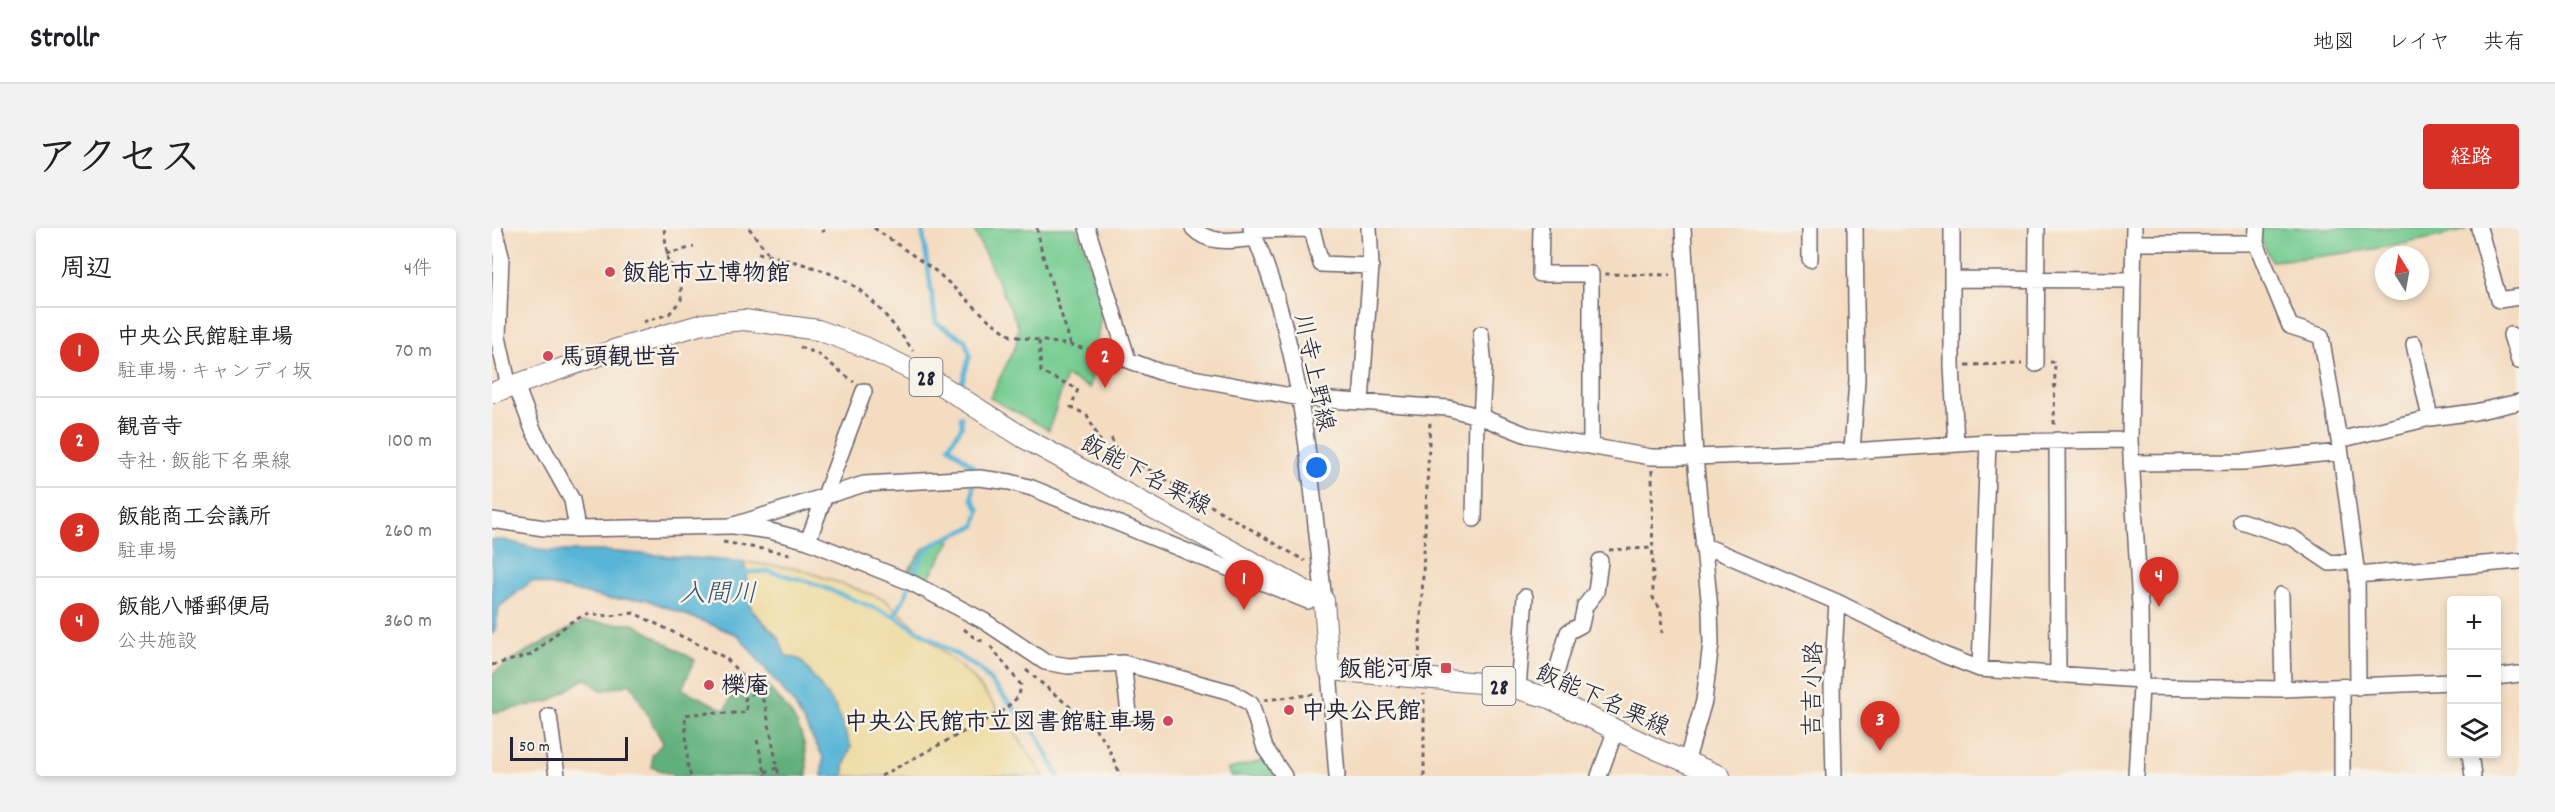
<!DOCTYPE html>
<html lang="ja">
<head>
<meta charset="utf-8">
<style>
	:root { --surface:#fff; --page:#f2f2f2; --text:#202124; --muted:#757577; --line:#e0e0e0; --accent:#d93025 }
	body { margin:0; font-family:Dekko,"Klee One",sans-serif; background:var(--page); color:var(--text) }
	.controls { position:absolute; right:18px; bottom:18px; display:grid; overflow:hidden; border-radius:6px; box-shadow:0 3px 9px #0003 }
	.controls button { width:54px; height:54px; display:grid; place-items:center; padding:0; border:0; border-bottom:2px solid var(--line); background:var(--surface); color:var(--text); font:30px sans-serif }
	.compass { position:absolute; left:1883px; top:18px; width:54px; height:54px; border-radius:50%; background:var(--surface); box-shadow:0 3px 9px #0003; rotate:349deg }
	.scale { position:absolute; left:18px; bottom:15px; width:118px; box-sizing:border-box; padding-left:6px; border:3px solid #22223b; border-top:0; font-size:16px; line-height:21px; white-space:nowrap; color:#22223b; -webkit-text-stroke:4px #f7f3e8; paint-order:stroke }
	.you { position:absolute; left:825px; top:240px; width:21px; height:21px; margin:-15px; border:4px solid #fff; border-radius:50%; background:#1a73e8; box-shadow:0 0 0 9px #1a73e833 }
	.badge { display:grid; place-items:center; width:39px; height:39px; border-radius:50%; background:var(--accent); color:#fff; font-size:20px; font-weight:700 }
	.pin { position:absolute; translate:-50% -50px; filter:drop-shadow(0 2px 3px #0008) }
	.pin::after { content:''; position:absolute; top:32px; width:21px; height:18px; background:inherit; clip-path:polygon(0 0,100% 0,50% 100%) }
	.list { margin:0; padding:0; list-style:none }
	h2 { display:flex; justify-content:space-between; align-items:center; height:78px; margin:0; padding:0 24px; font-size:26px }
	h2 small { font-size:20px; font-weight:400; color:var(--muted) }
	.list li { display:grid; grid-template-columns:39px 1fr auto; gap:18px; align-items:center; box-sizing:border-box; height:90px; padding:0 24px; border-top:2px solid var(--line) }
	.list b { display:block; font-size:22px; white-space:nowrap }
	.list p { margin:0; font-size:20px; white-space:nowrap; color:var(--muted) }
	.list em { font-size:20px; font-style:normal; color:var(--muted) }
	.icon { flex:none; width:33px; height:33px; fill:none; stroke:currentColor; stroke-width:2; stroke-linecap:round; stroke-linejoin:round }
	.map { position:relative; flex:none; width:2027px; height:548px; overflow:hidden; border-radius:6px }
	header { display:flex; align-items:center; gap:36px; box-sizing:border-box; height:84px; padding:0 30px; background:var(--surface); border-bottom:2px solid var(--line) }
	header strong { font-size:28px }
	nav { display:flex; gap:33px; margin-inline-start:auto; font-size:21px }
	.intro { display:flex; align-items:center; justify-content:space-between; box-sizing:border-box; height:144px; padding:0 36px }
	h1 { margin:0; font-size:42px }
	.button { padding:15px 27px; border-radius:6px; background:var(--accent); color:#fff; font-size:21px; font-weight:700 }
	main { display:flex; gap:36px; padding:0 36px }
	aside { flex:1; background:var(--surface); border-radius:6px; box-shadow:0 3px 9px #0003 }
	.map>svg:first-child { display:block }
</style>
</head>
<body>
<header>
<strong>Strollr</strong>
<nav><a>地図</a><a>レイヤ</a><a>共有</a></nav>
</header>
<div class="intro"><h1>アクセス</h1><a class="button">経路</a></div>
<main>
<aside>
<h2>周辺<small>4件</small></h2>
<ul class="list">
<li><span class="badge">1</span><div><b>中央公民館駐車場</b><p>駐車場 · キャンディ坂</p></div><em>70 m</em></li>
<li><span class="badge">2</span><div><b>観音寺</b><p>寺社 · 飯能下名栗線</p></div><em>100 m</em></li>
<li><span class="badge">3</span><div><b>飯能商工会議所</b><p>駐車場</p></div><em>260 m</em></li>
<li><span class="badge">4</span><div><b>飯能八幡郵便局</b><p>公共施設</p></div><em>360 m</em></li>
</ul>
</aside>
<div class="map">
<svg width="2027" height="548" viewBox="0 0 2027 548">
	<rect width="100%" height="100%" fill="#f7f3e8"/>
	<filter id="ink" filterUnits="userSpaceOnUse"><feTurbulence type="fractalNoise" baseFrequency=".0167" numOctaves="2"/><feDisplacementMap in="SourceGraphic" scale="12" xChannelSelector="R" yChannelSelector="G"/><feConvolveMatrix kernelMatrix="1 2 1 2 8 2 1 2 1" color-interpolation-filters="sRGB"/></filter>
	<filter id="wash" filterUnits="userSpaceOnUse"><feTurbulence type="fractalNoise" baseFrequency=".008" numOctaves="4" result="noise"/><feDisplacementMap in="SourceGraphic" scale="24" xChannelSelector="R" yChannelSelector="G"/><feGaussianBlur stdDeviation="1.35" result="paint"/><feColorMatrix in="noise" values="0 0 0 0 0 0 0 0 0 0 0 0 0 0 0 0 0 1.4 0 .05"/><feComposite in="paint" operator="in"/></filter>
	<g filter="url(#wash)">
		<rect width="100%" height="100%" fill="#f4dcc1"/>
		<path fill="#75cc91" stroke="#4c7766" stroke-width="1.5" d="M481,0H584L593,20L610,79L598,160L574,148L557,202L498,170L524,117L526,98Z
			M1769,0H1974V2C1910,18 1846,28 1779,33L1768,9Z
			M450,310L459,313L433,355L414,346L431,321Z
			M778,531L788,548H738L736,541Z"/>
		<path fill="#60b07b" stroke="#41695b" stroke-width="1.5" d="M91,394L142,396L203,432L190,461L233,482L248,452L271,454C301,485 316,502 315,548H182L160,539V527L171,515L139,456L109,463L94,450L59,473L0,485V446L33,424Z"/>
		<path fill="#eeda9e" stroke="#887e6c" stroke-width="1.5" d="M252,334L308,341L392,371L482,451L515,493L552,548H352V538L359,519L293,427L287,410L259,381Z"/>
		<path fill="#58b5d7" stroke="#3d6c89" stroke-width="1.5" d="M0,312H12L53,323H112L252,334L259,382L287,410L293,427L309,432L343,478L359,519L352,538V548H330L331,529L302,476L246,407L153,371H116L40,353L7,379L4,401L0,406Z"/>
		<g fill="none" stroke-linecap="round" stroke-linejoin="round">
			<path stroke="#58b5d7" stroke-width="4.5" d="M430,0L444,95L473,112L478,127L469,158
				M469,188L470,198L457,218L481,238
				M248,345L275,343L318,354L402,388L488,441L546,508L566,548
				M402,388L414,367L419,348L434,322L445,314L483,298L487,282L480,270L481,258"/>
		</g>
	</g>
	<g filter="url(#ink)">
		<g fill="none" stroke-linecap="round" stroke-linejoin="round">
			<defs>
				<path id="minor" d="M2,0L9,28L6,109L17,159
					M595,0L636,132L668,144L809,170L956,180L989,189L1035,207L1159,229H1203L1360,223L1496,214L1638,212
					M701,0C718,18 742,12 763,10
					M759,0C811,118 818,246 832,373
					M1049,0L1048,46H1099V217
					M1191,0L1203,229L1218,381L1219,415L1212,473L1194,535
					M1460,0V137L1464,216
					M1642,0L1638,212L1648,378L1649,459L1644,548
					M1765,0L1764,15L1798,98L1829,108L1847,212L1865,347
					M1987,0L2007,72L2027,69
					M760,2L814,1L821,5L829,36L879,38
					M1642,15H1764
					M1318,31V0
					M1461,51L1640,52
					M989,106L992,140L989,189
					M2019,107L2027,133
					M1922,116L1938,190
					M1544,136L1545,0
					M24,157L41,202L80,272L85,301
					M372,163L316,313L420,355L492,393L553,434L576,438L631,435L739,464L759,476L773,520L792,548
					M869,173L879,38L877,0
					M1565,212L1566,447
					M1847,212L1938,190L1983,184L2027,174
					M1360,223L1365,152L1363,0
					M1639,235L1752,234L1848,224
					M982,291L984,188
					M0,292L52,300L85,301L239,298L372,256L487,250L518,254L540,260L816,373
					M1749,293L1801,310L1838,335L1863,333
					M242,298L278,303L316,313
					M1211,317L1345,374L1452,427L1488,441L1648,452
					M1789,367L1791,461
					M631,435L637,485
					M1488,441L1496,214
					M837,442L845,548
					M2004,449L2027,446
					M1649,459L1791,461L1960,454
					M1850,459V548
					M1866,459L1865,347L2027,333
					M1026,461L1033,369
					M1057,470L1076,404L1089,397L1093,378L1104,364L1108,333
					M57,488L65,548
					M1978,526L1981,548
					M1107,548L1124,501
					M1342,548L1340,459L1345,374"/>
				<path id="major" d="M0,165L128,120L211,96L252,92L326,102L373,119L444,154L532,210L832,373L837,442L988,455L1026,461L1057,470L1166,522L1228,548"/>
			</defs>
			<use href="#minor" stroke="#6c636a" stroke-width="18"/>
			<use href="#major" stroke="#6c636a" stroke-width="22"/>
			<path stroke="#6c636a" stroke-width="3" stroke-dasharray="4.5 4.5" stroke-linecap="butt" d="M257,0L278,28
				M382,0L445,44L497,92L519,108L579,117L620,128
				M545,0L550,25L579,117
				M329,4L337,0
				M266,25C297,32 334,40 362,58C383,72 407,103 421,123
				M174,26L202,19
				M1113,46L1178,47
				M151,94L177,86L189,72C189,58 191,42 176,35L172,0
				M547,113L549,144L586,161L579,179L595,187L610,217
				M308,119L326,126L362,154
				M1558,134H1563L1562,197
				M1474,137L1530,136
				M600,213L625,223L813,333
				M616,238L625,223L618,207
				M1160,242L1161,370L1169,382L1170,405
				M231,314L298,326
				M1117,322L1161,320
				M472,401L485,412L492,413
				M927,433L938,194
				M0,437L39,427L77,395L95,386L117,388L142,385L234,430L248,446L262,456L273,476L287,548
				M534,442L603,500L615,517L629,548
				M772,472L825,466
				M265,512L274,548
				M273,544L286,540
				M199,548L196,542L193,487C215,483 234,487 255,484L253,471L265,462
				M389,548L512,482L527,468L529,457L497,416
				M932,548V466"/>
			<use href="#minor" stroke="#fff" stroke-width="15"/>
			<use href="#major" stroke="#fff" stroke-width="20"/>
		</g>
	</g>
	<g fill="#d1495b" stroke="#f7f3e8" stroke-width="2">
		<circle cx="118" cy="44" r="6"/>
		<circle cx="56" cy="128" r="6"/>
		<rect x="948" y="434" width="12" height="12" rx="3"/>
		<circle cx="217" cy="457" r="6"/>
		<circle cx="797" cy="482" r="6"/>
		<circle cx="676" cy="493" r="6"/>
	</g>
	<g text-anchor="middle" stroke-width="5" stroke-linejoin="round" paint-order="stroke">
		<g fill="#f7f3e8" stroke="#62616f" stroke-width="1.5">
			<rect x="417.5" y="130" width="33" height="38" rx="4.5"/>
			<rect x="990.5" y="439" width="33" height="38" rx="4.5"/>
		</g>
		<g font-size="22" font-weight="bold" fill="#22223b">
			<text x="434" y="157">28</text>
			<text x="1007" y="466">28</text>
		</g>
		<g font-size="24" font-weight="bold" fill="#22223b" stroke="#f7f3e8" text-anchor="start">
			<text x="130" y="52">飯能市立博物館</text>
			<text x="68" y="136">馬頭観世音</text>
			<text x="942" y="448" text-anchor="end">飯能河原</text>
			<text x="229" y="465">櫟庵</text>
			<text x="809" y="490">中央公民館</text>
			<text x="664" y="501" text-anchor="end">中央公民館市立図書館駐車場</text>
		</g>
		<g font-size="24" fill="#22223b" stroke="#f7f3e8">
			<text transform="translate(823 144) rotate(78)" y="8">川寺上野線</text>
			<text transform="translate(654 246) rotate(28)" y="8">飯能下名栗線</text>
			<text transform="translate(1320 461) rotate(-89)" y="8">吉吉小路</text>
			<text transform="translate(1111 471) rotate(24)" y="8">飯能下名栗線</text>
		</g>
		<g font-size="26" font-style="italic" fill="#355572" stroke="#f7f3e8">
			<text x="226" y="373">入間川</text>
		</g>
	</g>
</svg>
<div class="controls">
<button>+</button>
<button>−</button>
<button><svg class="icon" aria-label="layers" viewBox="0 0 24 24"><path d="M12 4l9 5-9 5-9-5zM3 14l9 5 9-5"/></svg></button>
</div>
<svg class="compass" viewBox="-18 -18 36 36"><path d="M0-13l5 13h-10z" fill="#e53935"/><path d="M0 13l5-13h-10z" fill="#757577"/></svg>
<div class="scale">50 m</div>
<div class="you"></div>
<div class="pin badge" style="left:752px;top:382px">1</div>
<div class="pin badge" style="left:613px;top:160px">2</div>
<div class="pin badge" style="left:1388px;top:523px">3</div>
<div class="pin badge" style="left:1667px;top:379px">4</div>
</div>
</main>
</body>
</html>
